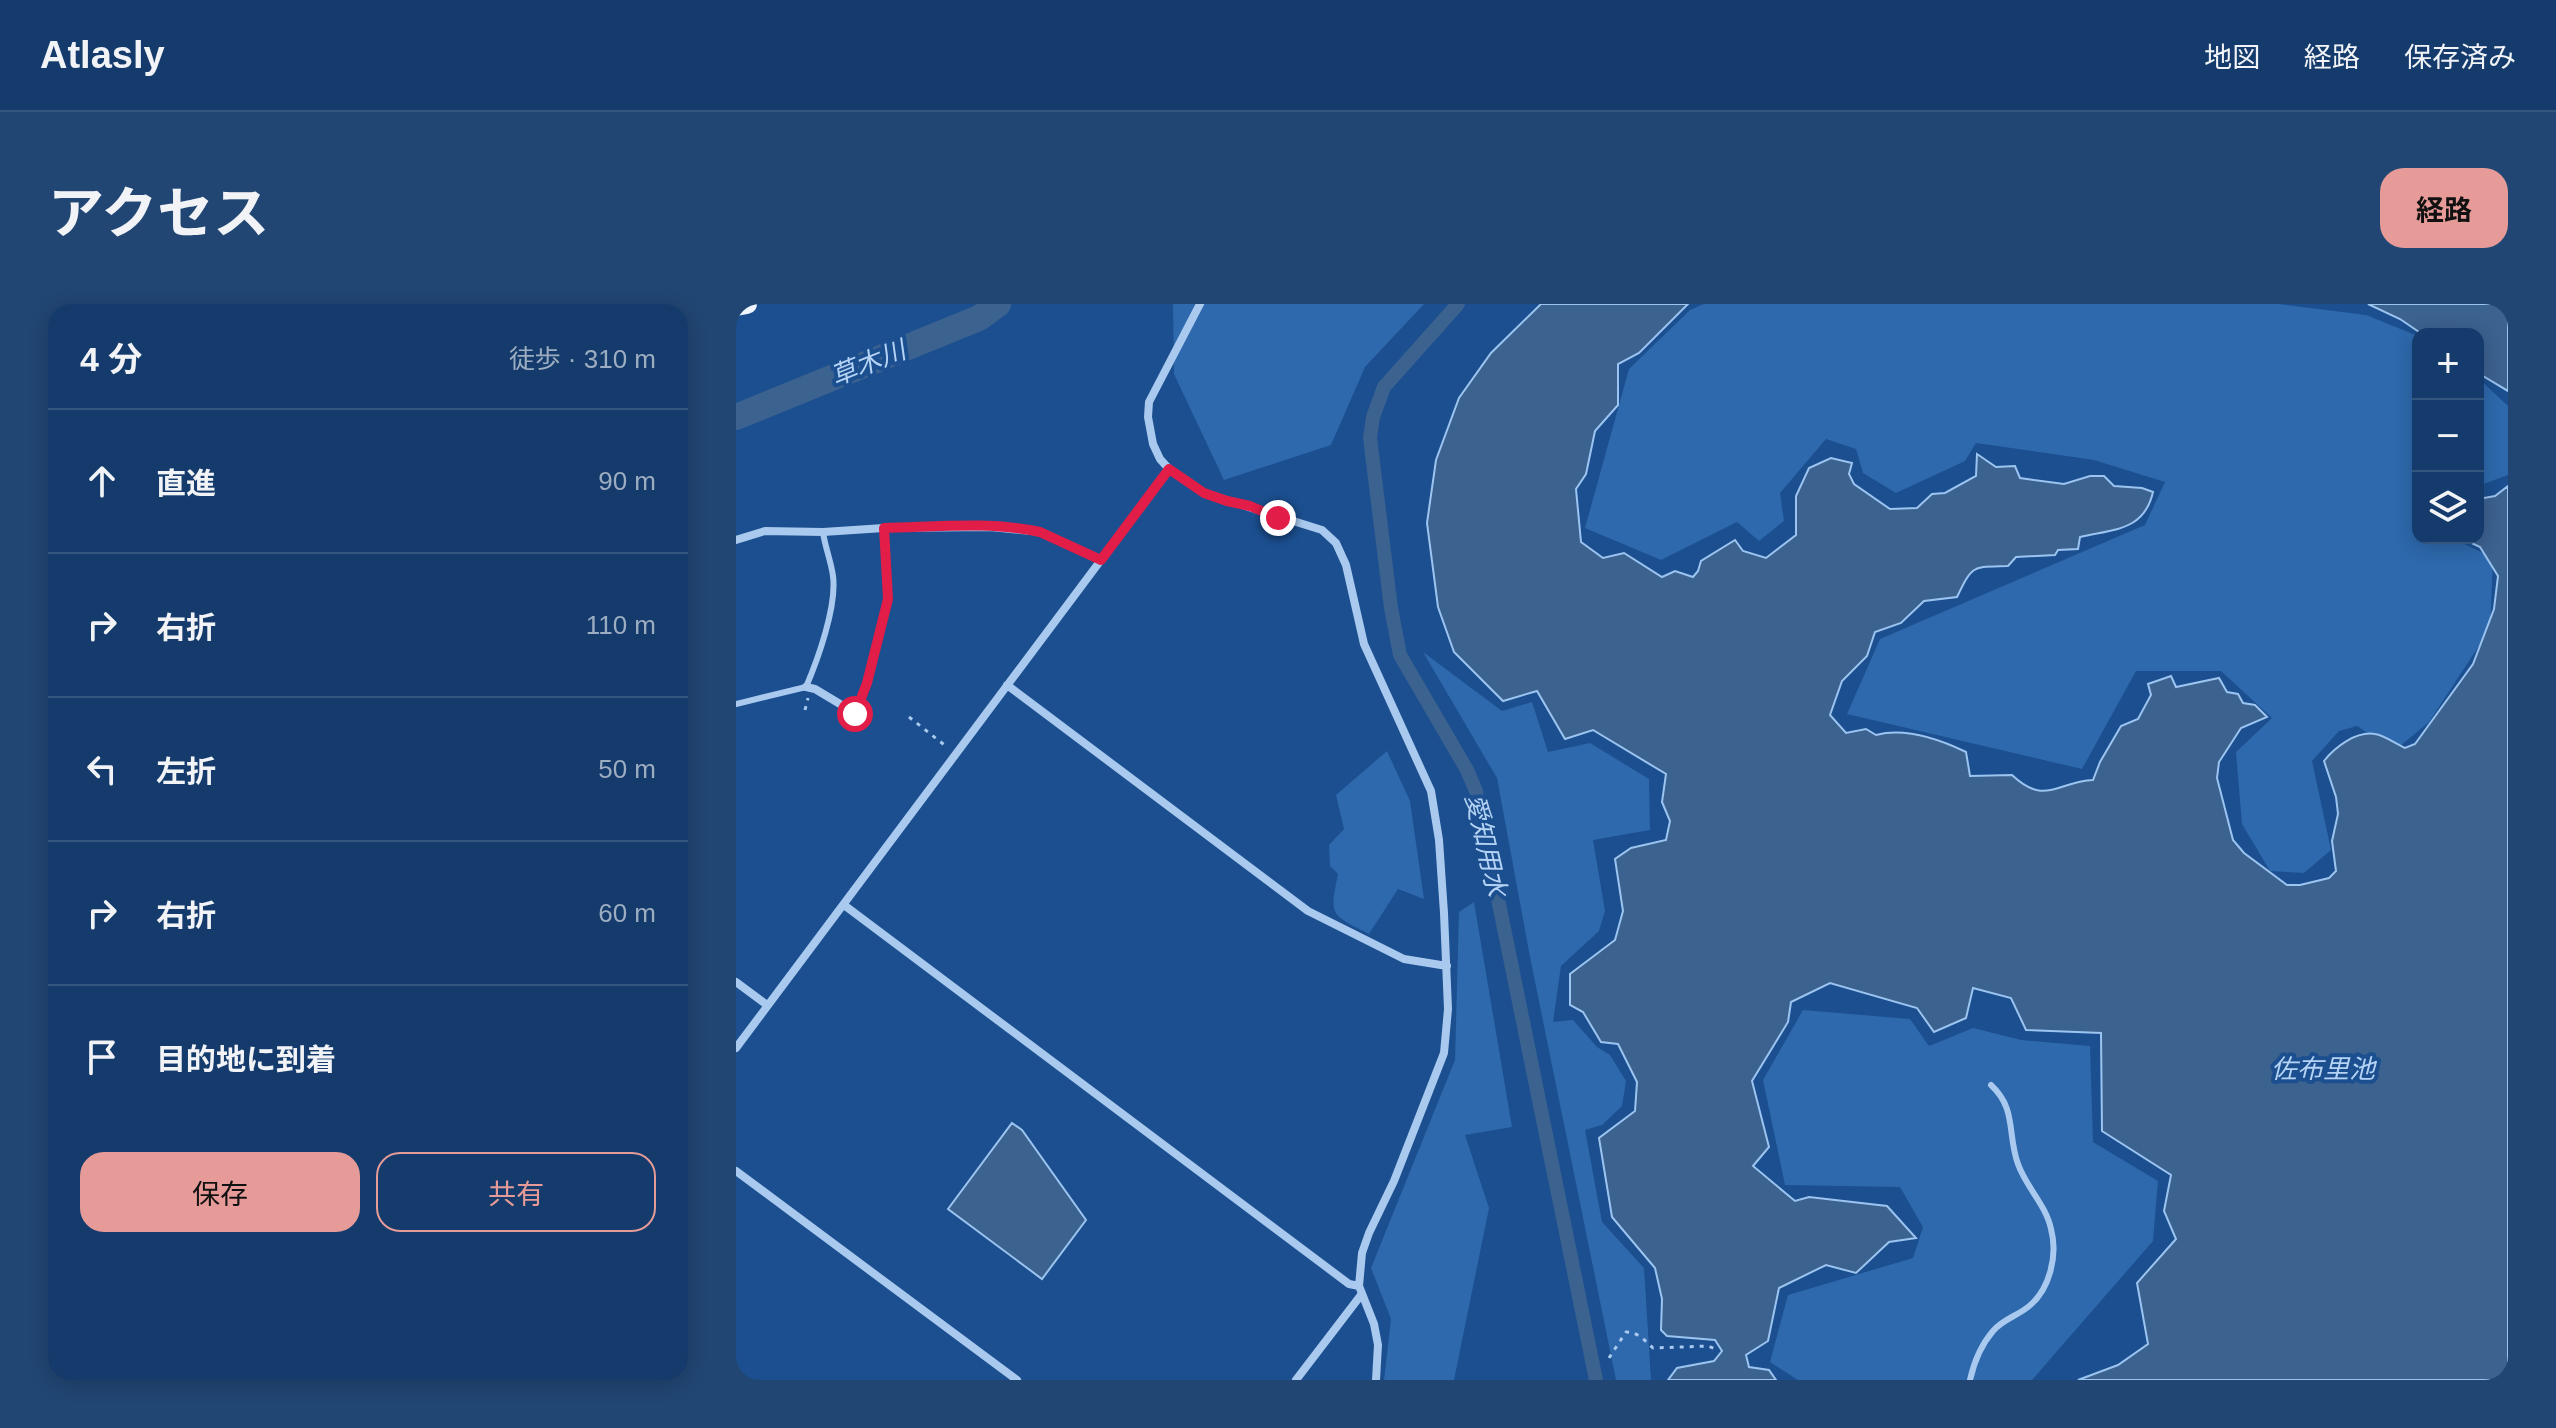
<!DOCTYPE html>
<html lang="ja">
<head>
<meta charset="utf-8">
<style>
	:root { --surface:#143b6b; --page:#214673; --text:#f1f3f6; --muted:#9dadc1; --line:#33557e; --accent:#e69b98 }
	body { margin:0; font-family:Arial,"Noto Sans JP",sans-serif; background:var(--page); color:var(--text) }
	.controls { position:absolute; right:24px; top:24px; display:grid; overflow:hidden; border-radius:16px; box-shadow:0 4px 20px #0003 }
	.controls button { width:72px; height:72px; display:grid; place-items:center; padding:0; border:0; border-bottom:2px solid var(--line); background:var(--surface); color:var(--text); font:40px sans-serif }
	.stop { position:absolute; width:24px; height:24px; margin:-18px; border:6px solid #e11d48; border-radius:50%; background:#fff }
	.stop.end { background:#e11d48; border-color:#fff; box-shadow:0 2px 8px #0008 }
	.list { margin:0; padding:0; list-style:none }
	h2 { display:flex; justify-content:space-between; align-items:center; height:104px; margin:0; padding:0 32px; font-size:34px }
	h2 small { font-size:26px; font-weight:400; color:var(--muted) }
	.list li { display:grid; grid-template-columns:52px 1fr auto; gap:24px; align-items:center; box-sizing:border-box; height:144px; padding:0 32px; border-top:2px solid var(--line) }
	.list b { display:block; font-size:30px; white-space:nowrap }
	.list em { font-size:26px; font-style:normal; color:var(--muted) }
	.actions { display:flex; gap:16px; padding:24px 32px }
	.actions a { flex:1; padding:18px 0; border:2px solid var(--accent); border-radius:24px; text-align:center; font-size:28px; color:var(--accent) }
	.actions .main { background:var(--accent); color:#111 }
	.icon { flex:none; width:44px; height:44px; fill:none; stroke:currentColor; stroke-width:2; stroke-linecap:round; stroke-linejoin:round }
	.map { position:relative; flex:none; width:1772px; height:1076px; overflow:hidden; border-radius:24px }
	header { display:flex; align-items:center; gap:48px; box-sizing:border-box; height:112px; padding:0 40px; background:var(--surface); border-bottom:2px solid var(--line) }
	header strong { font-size:38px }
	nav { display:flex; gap:44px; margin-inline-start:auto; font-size:28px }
	.intro { display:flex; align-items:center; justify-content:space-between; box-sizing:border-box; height:192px; padding:0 48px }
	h1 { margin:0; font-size:56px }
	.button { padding:20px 36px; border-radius:24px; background:var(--accent); color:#111; font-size:28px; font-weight:700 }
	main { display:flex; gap:48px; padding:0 48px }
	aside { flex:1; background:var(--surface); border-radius:24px; box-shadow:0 4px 20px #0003 }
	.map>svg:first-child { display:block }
</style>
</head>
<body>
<header>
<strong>Atlasly</strong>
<nav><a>地図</a><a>経路</a><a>保存済み</a></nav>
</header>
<div class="intro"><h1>アクセス</h1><a class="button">経路</a></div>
<main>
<aside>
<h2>4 分<small>徒歩 · 310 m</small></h2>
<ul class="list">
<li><svg class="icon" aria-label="ahead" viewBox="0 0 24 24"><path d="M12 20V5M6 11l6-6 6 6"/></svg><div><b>直進</b></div><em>90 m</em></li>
<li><svg class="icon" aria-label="right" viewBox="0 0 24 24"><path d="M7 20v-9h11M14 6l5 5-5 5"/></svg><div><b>右折</b></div><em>110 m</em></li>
<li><svg class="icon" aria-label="left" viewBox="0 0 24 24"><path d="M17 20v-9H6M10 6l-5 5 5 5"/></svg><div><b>左折</b></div><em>50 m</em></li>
<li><svg class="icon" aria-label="right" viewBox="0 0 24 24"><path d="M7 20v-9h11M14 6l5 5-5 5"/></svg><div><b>右折</b></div><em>60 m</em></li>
<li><svg class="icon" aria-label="arrive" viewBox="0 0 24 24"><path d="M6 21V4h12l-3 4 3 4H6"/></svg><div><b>目的地に到着</b></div></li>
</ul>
<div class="actions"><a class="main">保存</a><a>共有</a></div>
</aside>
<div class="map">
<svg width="1772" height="1076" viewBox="0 0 1772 1076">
	<rect width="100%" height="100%" fill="#1b4f8f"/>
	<path fill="#2e69ad" d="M437,0H688L629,63L595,141L488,176L438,70Z
		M968,0H1542L1630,11L1682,32V234H1716L1757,254L1754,325L1693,418L1658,447L1621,422L1603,427L1576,457L1595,546L1568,569L1534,567L1506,520L1500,448L1536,414L1485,367H1400L1346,465L1111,410L1144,335L1409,221L1429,178L1358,156L1240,139L1229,157L1160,189L1127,169L1120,145L1090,135L1044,189L1048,217L1023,237L1001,218L925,256L849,224L893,65L954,6Z
		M1742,74L1772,102V171L1742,182Z
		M687,348L766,407L796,398L812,448L854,439L913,475L914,526L857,536L869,607L863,627L825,662L817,718L837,716L861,743L874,751L890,777L886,802L866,821L849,826L866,918L908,964L915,1076H880L794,653L761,474Z
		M651,447L674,497L688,595L662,585L633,630C595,610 593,613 602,570L594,562L593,541L608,525L600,491Z
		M738,598L776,823L729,831L753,904L718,1076H648L655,1015L635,964L719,756L723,608Z
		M1067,706L1174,715L1193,742L1237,724L1285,736L1354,742L1357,838L1422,877L1417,937L1296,1076H1062L1034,1058L1052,991L1177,954L1187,923L1164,883L1049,881L1027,776Z"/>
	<path fill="#3c6290" stroke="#9cc4f0" stroke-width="2" d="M805,0H952L903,49L882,60V101L859,127L850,170L840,185L845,238L867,254L888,249L926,273L939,267L957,273L962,267L965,257L999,236L1007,247L1030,254L1060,231V192L1073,164L1095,154L1116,159L1113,170L1118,180L1154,205L1181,204L1196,190L1209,189L1240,172L1241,150L1260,163L1279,162L1284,174L1328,180L1354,172H1368L1378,182L1406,184L1417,188C1408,227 1378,225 1344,233L1342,245L1322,246L1319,251L1280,253L1272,262C1236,263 1237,260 1221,293L1188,297L1165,319L1139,328L1131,352L1106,377L1094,411L1110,429L1130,425L1140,431C1170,423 1203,435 1230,448L1234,472L1276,471C1310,503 1322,477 1357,476L1364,458L1385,422L1402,415L1415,391L1412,380L1435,372L1440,383L1483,374L1491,388L1502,390L1507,399L1519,401L1531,413L1505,424L1483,458L1481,474L1497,536L1508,549L1551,581H1564L1593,574L1600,567L1596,537L1602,510L1600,493L1588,457C1599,443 1620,427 1639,430C1648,431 1660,440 1669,444L1679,440L1737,360L1758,305L1762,272L1744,243L1725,234H1742V195L1759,192L1772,182V1076H1342L1382,1061L1412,1040L1401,979L1440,935L1428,907L1435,871L1366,827L1365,729L1290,726L1275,694L1237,684L1230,714L1198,728L1181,704L1094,679L1055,698L1052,718L1016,777L1033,843L1017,862L1059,897L1073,893L1151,902L1180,934L1153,938L1120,969L1090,961L1043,984L1032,1037L1010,1051L1013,1063L1033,1066L1040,1076H932L941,1064L978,1057L986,1047L979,1036L931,1032L925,1026L926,995L919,964L876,913L863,834L899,807L901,778L882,740L865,738L847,708L834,701V670L879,636L887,607L879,555L895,544L930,536L934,517L926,498L930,470L857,426L829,435L801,387L767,397L718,348L702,303L691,219L700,156L723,94L755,49Z
		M1632,0H1772V87L1742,69V30H1686L1664,15Z
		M276,819L286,826L350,916L306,975L212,905Z"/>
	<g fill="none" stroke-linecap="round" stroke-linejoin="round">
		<path stroke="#3c6290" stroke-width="14" d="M722,0L648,83L637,113L634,134L655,304L664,351L731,466L740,487L860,1076"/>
		<path stroke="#3c6290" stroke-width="26" d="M0,113L243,14L262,0"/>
		<path stroke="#a9c9ee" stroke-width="3" stroke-dasharray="4 6" stroke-linecap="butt" d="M123,399L140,347L152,295L149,235
			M69,406L72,394
			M173,413L211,443
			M873,1054L890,1028C902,1028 908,1036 917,1044L972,1042L982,1046"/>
		<path stroke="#a9c9ee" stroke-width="6" d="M0,400L70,383C82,355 101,302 97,272C95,257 89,243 87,228
			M1234,1076C1238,1058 1245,1041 1257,1027C1267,1015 1281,1012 1292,1003C1314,986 1322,951 1315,925C1310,901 1290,883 1282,860C1271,830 1281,805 1255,781"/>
		<path stroke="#a9c9ee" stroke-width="8" d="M464,0L413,98L412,113L417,140L424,155L433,165L468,189L586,226L600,239L610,261L628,340L695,487L703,536L708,609L712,705L708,749L658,877L633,929L626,949L623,982L638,1020L642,1041L640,1076
			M0,236L29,227L87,228L148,224L254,223L304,228L365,256
			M271,381L572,607L668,655L711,662
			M70,383L79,385L124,412
			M108,601L613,980L623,982
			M0,678L31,701
			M0,744L433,165
			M0,867L281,1076
			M560,1076L625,991"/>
		<path stroke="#f0f6ff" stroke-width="20" d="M0,2L11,0"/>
	</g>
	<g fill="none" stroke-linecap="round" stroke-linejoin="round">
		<path stroke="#e11d48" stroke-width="10" d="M119,410L131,379L152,295L148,224C199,223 254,217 304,228L365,256L433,165L468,189L491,197L514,202L542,214"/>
	</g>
	<g text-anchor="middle" stroke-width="8" stroke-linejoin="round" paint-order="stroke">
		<g font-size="26" font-style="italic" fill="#b5d3f5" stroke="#1b4f8f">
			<text transform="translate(132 59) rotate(-22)" y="9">草木川</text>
			<text transform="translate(750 541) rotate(77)" y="9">愛知用水</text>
			<text x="1587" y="774">佐布里池</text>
		</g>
	</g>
</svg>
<div class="controls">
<button>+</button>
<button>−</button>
<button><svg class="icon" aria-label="layers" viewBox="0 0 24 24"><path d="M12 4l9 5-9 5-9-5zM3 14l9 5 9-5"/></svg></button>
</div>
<div class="stop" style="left:119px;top:410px"></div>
<div class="stop end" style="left:542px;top:214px"></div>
</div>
</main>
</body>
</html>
